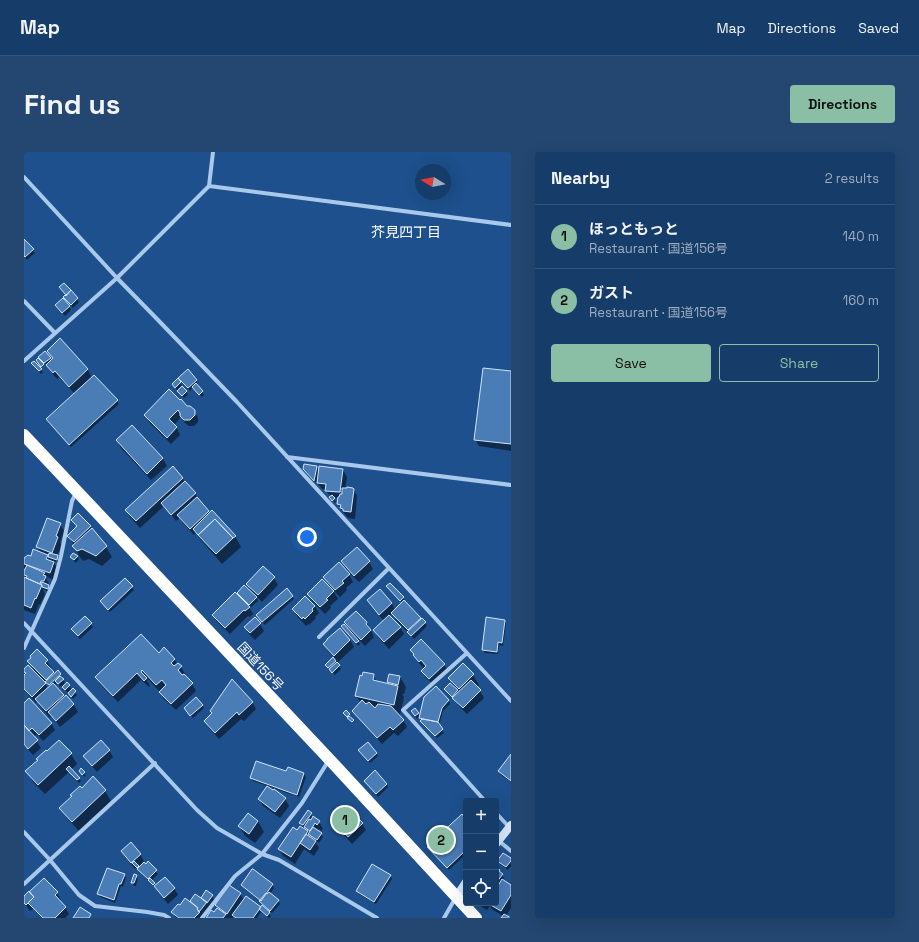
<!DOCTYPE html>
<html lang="en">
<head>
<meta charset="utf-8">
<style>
	:root { --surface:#163c69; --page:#234771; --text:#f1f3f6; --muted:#9eadc0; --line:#35567d; --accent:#8abfa5 }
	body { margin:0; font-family:"Space Grotesk","Noto Sans JP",sans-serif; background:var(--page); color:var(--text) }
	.controls { position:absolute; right:12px; bottom:12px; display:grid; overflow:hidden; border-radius:4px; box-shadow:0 4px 16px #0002 }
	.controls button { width:36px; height:36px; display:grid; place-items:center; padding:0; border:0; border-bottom:1px solid var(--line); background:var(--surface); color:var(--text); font:20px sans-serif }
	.compass { position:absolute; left:391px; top:12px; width:36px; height:36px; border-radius:50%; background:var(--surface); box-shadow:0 4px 16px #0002; rotate:280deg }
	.you { position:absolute; left:283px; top:385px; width:14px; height:14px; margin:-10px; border:3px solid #fff; border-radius:50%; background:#1a73e8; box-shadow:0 0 0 6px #1a73e833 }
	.badge { display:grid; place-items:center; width:26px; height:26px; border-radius:50%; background:var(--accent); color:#111; font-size:13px; font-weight:700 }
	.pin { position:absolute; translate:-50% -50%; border:2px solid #fff; box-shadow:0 1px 4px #0006 }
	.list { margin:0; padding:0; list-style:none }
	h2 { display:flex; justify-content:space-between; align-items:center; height:52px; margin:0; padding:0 16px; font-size:17px }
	h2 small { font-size:13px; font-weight:400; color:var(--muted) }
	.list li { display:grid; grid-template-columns:26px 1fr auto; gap:12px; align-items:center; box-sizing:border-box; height:64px; padding:0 16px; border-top:1px solid var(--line) }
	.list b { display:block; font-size:15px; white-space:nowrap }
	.list p { margin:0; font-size:13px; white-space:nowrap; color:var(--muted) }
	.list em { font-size:13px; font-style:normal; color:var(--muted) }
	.actions { display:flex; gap:8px; padding:12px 16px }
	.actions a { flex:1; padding:9px 0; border:1px solid var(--accent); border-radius:4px; text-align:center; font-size:14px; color:var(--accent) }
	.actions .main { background:var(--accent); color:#111 }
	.icon { flex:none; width:22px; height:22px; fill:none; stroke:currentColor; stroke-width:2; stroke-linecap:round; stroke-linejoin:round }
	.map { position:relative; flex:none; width:487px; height:766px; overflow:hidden; border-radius:4px }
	header { display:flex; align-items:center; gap:24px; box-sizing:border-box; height:56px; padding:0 20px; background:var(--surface); border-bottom:1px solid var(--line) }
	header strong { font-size:19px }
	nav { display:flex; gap:22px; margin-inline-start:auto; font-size:14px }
	.intro { display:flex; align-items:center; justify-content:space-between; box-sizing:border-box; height:96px; padding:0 24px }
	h1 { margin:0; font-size:28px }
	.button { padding:10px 18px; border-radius:4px; background:var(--accent); color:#111; font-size:14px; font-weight:700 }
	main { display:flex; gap:24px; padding:0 24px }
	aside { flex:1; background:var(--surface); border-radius:4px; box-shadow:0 4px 16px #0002 }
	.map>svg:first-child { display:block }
</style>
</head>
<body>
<header>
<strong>Map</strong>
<nav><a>Map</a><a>Directions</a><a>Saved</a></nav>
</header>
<div class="intro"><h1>Find us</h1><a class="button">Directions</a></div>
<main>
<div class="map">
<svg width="487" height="766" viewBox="0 0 487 766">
	<rect width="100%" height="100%" fill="#1d508c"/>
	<path fill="#0007" fill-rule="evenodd" d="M0,88L11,101L3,108L0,104Z
		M40,132L55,150L49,156L40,145L46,147L36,136Z
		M32,153L45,154L47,158L41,164Z
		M36,188L64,218L68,226L93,249L95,252L47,295L25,271L23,267L51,242L35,225L33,227L27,220L23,213L18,208L21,201L28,209L29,207L24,199Z
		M10,214L17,217L19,220L17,222Z
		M487,220V299L455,294L451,287Z
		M172,228L174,232L173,233L180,243L178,245L169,236L166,239L157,229Z
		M156,231L158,234L157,235L162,239L164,243L160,246L156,242L154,238H153L151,235Z
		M163,255L170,258L174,266V270L170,274H165L161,271L157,265L150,273L153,276L156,283L147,292L125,270L121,263Z
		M108,274L139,307L143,314L127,328L97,296L93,289Z
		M292,315L295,319L319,318L323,325L321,337H329L333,344L331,367L324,366L318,359L314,352L315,346H309L312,350L311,351L302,338L298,337L292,329V331L282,321L280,317ZM305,338L321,340V342L305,340Z
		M149,316L171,341L175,349L186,362L211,384L217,395L198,412L176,387L172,381L170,383L158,370L156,366L152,369L140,354L116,376L106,365L102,358Z
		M49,368L66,374L69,379L82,395L88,405L78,414L65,407L59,409L55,404L45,384L53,375Z
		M36,372L40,379L36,390L38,393L33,404L35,407L34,410L29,409L34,417L30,428L21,424L27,437L25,440L19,437L21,442L16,453L15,452L11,462L0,458V422L2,417L0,416V407L17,401L13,394Z
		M53,404L55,407L52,411L49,408L47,405Z
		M318,409L345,410L349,417L335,430L323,419Z
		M239,416L250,426L254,433L238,450L231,443L234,449L227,455L222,450L221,452L225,455L229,462L226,465L224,464L206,482L193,470L189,463L217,446L214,441L229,442L223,432Z
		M324,420L329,430L322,436L323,438L316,445L309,438L314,447L306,454L307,456L301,462L288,449L284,442L306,435L300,425Z
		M101,427L110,438L86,460L79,452Z
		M366,432L379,446L397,469L401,471L403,474L390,487L372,468L369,461L365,464L376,475L380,482L365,497L354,485L350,478L360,469L348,455L344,449L356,438L368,452L371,458L378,451L365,437L363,434Z
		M268,444L270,447L241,473L235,466Z
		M281,445L291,454L295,461L291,465L292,466L285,473L284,472L282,474L273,464L269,457Z
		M332,460L343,471L350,485L341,494L332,485L336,492L334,494L318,474L325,480L326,479L321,471Z
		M61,465L69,475L56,487L50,480Z
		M480,468L482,472L479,494L475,493L474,502L461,501L459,498Z
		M236,472L240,479L231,488L225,482L221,475Z
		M326,488L330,495L313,511L317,517L311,523L302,513L310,505L304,499L300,492Z
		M13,498L23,509L27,516L26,517L31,522H36L38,525L37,526L41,531L37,535L33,530L30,533L41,546L42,545L50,553L54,560L36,575L28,564L26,566L16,554L14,550L12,551L0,538V524L2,522L0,519L11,520L5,510ZM20,530H21L26,535L24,537Z
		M387,498L420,513L424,519L410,533L402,526L398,519L400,517L394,510Z
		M135,502L150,507L154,513V512L157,515L161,522L160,523L168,532L172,539L152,558L140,547L136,540L121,524L126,534L125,535L117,528L94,550L76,532L72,525Z
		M439,512L449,523L455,533L453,536L456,539L460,546L443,562L434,553L430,547V548L423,541L421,537L430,535L425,526Z
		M349,523L353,530L366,533L364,530L376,525L382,535L380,542H378L380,545L376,563L374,562L379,568L383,575L374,584L370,581L358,592L334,566L330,559L337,551L332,544Z
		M43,532L48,538L49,537L53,543L49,547L39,535Z
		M412,536L425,549L426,552L419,559L415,574L420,581L413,586L399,572L397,568L403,569V567L397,565V567L395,565L393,567L390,562L394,561L396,565Z
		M228,550L232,557L220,569L217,567L195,587L185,576L181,569L189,562L187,559Z
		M0,553L27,571L31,578L19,589L13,582L10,585L17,596L9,603L0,593Z
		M178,553L180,556L169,566L161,557Z
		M85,598L89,605L73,620L65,611L61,604Z
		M336,599L352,601L354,604L346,611Z
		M47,602L53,612L47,618L57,629L55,631L45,620L21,642L9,630L3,619Z
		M487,603V630L477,623L475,619Z
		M57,618L62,624L61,625L58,622Z
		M263,621L280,622L282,625L275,645L229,629L227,626Z
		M69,626L81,639L87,649L55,679L43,666L37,656Z
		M341,629L363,632L364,635L354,645Z
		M250,638L261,647L265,654L256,666L239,654L235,647Z
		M287,662L290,666L295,670L299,677L297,679L295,677L294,679L297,682L299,685L295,691L290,688L295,696L290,704L280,697L271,712L259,704L255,697L273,680L281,679L276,671Z
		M234,669L240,680L231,691L221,684L215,674Z
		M442,669V702L425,718L406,698L414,686Z
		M338,672L342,678L328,692L319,682L315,676Z
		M98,699L116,702L120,709L119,710L122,713L124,711L134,722L127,729L132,734L150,736L154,743L144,752L135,741L131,735L112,716L111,717L102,706Z
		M487,707V714L484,718L476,712L474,709Z
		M472,716L475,718L480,726L478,728L487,734V756L482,764L486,766H478L479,764L469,758L466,754L463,758L455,753L454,751H472Z
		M100,723L102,726L99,735L97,734L91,751L76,745L75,742Z
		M366,723L368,727L352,752L335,742L333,739Z
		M112,724L114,727L112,734H110L108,730Z
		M248,732L250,736L246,742L254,749L256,752L248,761L242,757L247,764L245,766L237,760L233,766H211L210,764L209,766H183L190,761L194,756L191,752L180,766H152L149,760L156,755L166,751L172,743L177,747L188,744L193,752L205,734L216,742L220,748L237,756L239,753L236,749L220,736L218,733Z
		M33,741L37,748L36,749L41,755L45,762L41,766H18L9,757L6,759L0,751V745Z"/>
	<path fill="#4a7cb5" stroke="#cfe3f9" d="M0,87L10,97L1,105L0,104Z
		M40,131L47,138L42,143L35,135Z
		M47,138L54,146L47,153L39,145L41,143L42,144Z
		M39,146L46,154L38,161L31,153Z
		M36,186L64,217L45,235L31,219L29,221L22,213L29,206L23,199Z
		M21,199L27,206L20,211L14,205Z
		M14,206L20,212L17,215L12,208Z
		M10,209L18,217L15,219L7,211Z
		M459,216L487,219V292L450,288Z
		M164,217L173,228L164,236L154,226Z
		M70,223L94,248L45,293L22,267Z
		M154,226L157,230L151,236L148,232Z
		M172,231L179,239L175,243L168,235Z
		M158,234L163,239L158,244L153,239Z
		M145,237L156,248L157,247L163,254H166L171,258V263L166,268H160L156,264V261L154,258L145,267L153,275L143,286L120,263Z
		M108,273L139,306L123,322L92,288Z
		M280,312L293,314L290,329L279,317Z
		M149,314L159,326L112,369L101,358Z
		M295,314L319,317L316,340L301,339L302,332L293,331Z
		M161,329L172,341L147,363L137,351Z
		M323,335L329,336L330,337L327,360L319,359V357L316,356L317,353L313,352L314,345H315L316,342H318V336H323Z
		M308,343L311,346L308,349L305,345Z
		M173,345L185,359L166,377L153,363Z
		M188,358L212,384L209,386L191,367L174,383L169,377Z
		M54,361L67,374L50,390L43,384L53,374L47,368Z
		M23,366L37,371L32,384L34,385L28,401L12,395Z
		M191,367L209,386L192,402L174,383Z
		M68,376L83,394L72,404L58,397L53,399L48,394Z
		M333,395L346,409L330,424L317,409Z
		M9,397L24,403L22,407L30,410L26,421L0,412V406L4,403L7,404Z
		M25,401L34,403L33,408L24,405Z
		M49,401L54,404L50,408L46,405Z
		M315,410L326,422L318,429L320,431L311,438L299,425Z
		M3,413L21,421L19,423L22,424L20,429H17L16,432L2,426L3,424L0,423V419Z
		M239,414L251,425L234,443L222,432Z
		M0,425L18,433L12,447L11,446L7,456L0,453Z
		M101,426L109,434L84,458L76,449Z
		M298,427L310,439L302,447L304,448L296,455L283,442Z
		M18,430L25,433L24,437L18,435V433L17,432Z
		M366,431L380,445L376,449L362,434Z
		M220,433L233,445L225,453L213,441Z
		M263,436L269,444L238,470L232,463Z
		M356,437L368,451L355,463L343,448Z
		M211,440L226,455L221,459L220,458L201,476L188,463Z
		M281,444L291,454L288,457L289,459L281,467L279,465L278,467L268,457Z
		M380,448L397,466L384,478L367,461Z
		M332,459L343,470L342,472L347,478L337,488L320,470Z
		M365,463L377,475L360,490L349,478Z
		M61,464L68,471L54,484L47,477Z
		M231,465L237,471L226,481L220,475Z
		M462,465L481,468L478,491L474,490L473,500L458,498Z
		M398,466L402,470L387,484L383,480Z
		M320,472L335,489L332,491L317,474Z
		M316,476L326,488L310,504L299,492L303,488V487Z
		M117,482L135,501L140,495L151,507L147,511L150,514L154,511L158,514L154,518L158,523L160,522L169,531L147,552L135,540L142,533L138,528L132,533L118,518L117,520L123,526L120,529L113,521L89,544L71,525Z
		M397,487L421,512L405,527L397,519L402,514L397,508L395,510L389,503L390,502L386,498Z
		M13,497L24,508L21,511L30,520L22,528L3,509L7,506L6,504Z
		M309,505L312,509L304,516L301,513Z
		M313,510L316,513L308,521L305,517Z
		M439,511L450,522L435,537L424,526Z
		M4,513L22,531L8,545L0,537V523L2,521L0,520V517Z
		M34,518L37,522L25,533L21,530Z
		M339,520L350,522L349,528L374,534L370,553L331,544L336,523L338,524Z
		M365,522L376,524L374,533L363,530Z
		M36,524L40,527L34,532L31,529Z
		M208,527L229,550L215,563L213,560L191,581L180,569L188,561L186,559Z
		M447,528L457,538L439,556L428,546Z
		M43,530L46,533L41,538L38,535Z
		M29,531L40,543L22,559L11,547Z
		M426,531L434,538L428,545L420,537Z
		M412,534L425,548L418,556L414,570L395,566L400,545Z
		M49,536L52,539L47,545L44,541Z
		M42,543L50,552L32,569L24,560Z
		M172,545L179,553L166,564L160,556Z
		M5,546L28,571L15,583L8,576L5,579L0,573V551Z
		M338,548L342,552L345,550L351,556L354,552L367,554L380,568L369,578L366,575L353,586L328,559Z
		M391,556L395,561L391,564L387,559Z
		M322,558L326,562L323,565L319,561Z
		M325,564L330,568L328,570L323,566Z
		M398,567L414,570L419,577L411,584L396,569Z
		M0,573L14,588L4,597L0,592Z
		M35,588L48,601L14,633L1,619L14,608L12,607L22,598L23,599Z
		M77,588L86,598L68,614L59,604Z
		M344,590L353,601L344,609L334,598Z
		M487,602V629L474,619Z
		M232,609L262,619L264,615L280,621L273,643L226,626Z
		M45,614L56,626L53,628L42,617Z
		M57,616L61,620L58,623L55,619Z
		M351,618L363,632L352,642L340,629Z
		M69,624L82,638L48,670L35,656L48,644L46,643L56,634L58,636Z
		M243,634L249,638L250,637L262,646L251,660L234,647Z
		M284,658L288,661L279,673L275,671Z
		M224,661L234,669L225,682L214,674Z
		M329,661L339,671L324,685L314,675Z
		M438,662L442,667V698L423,716L403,695L406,692L404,690L412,682L414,684Z
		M289,664L296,669L293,673L291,671L286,679L280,675L285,667L287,668Z
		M276,674L284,679L267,705L254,697L269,675L273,678Z
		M289,675L298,681L293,688L284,682Z
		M282,682L292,689L286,698L276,691Z
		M107,690L117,702L107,711L97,699Z
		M479,701L487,706V709L482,715L473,709Z
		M110,709L115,714L113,716L108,711Z
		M124,709L133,718L124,727L113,717L120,710L122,712Z
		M348,712L367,723L350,750L332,739Z
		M472,715L476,718L475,719L479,722L472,731Z
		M83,716L101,722L97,732H95L90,748L73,742Z
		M228,717H229L249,732L237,749L217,733Z
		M110,722L113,723L110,731H107Z
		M141,725L151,736L140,746L130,734Z
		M20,726L34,740L31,743L42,755L31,766H19L4,751L10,745L5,740Z
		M126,726L131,731L129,733L124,728Z
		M478,727L487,733V743L477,759L463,751H472V737Z
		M205,733L217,741L203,762L191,753Z
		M182,738L189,743L183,751L177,746Z
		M5,739L10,745L2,753L0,751V744Z
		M245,740L255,748L246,759L235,749L242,741L243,742Z
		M171,742L183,750L175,760L173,757L174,756L166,749Z
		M222,744L237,755L229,766H212L208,763Z
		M161,746L174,756L173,757L176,760L170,766H155L147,760L154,752L156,753Z
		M238,753L246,760L243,764L235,757Z
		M56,755L67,762L65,766H49Z
		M193,756L202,762L199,766H182L187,758L190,760Z
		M480,762L487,766H477Z"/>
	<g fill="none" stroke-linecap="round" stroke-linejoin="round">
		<path stroke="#a9c9ec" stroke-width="4" d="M0,25L93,126L134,168L213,250L487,549
			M185,34L487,73
			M0,149L31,181
			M0,209L93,126L185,34L189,0
			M263,305L487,333
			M0,471L173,658L193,676L238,702L255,708L353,766
			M295,485L365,416
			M0,496L31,427L37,404L48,349L52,341
			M443,501L379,558L461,649
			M472,661L485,675
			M0,680L26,708L55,743L71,754L123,760L140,763L145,766
			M475,689L487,699
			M0,732L131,611
			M178,766L211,724L238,702L278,651L305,608
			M420,766L432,745"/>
		<path stroke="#d5e6f9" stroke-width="8" d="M472,692L487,673
			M432,745L442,730"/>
		<path stroke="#fff" stroke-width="12" d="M0,283L306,608L452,766"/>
	</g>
	<g text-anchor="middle" stroke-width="3.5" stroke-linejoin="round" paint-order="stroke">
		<g font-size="13" fill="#fff" stroke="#1d508c">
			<text transform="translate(237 514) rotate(47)" y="5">国道156号</text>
		</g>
		<g font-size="14" fill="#fff" stroke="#1d508c">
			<text x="382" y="85">芥見四丁目</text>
		</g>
	</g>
</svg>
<div class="controls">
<button>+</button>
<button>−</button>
<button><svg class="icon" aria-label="locate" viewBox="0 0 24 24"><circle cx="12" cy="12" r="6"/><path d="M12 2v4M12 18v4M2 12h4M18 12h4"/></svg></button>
</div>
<svg class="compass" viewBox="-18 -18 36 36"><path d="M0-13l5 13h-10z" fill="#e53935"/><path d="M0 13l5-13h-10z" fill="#9eadc0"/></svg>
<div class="you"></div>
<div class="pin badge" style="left:321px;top:668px">1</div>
<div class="pin badge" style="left:417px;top:688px">2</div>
</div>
<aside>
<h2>Nearby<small>2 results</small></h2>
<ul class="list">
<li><span class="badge">1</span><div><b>ほっともっと</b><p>Restaurant · 国道156号</p></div><em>140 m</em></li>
<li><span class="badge">2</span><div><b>ガスト</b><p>Restaurant · 国道156号</p></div><em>160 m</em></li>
</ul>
<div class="actions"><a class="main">Save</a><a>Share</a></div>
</aside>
</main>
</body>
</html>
